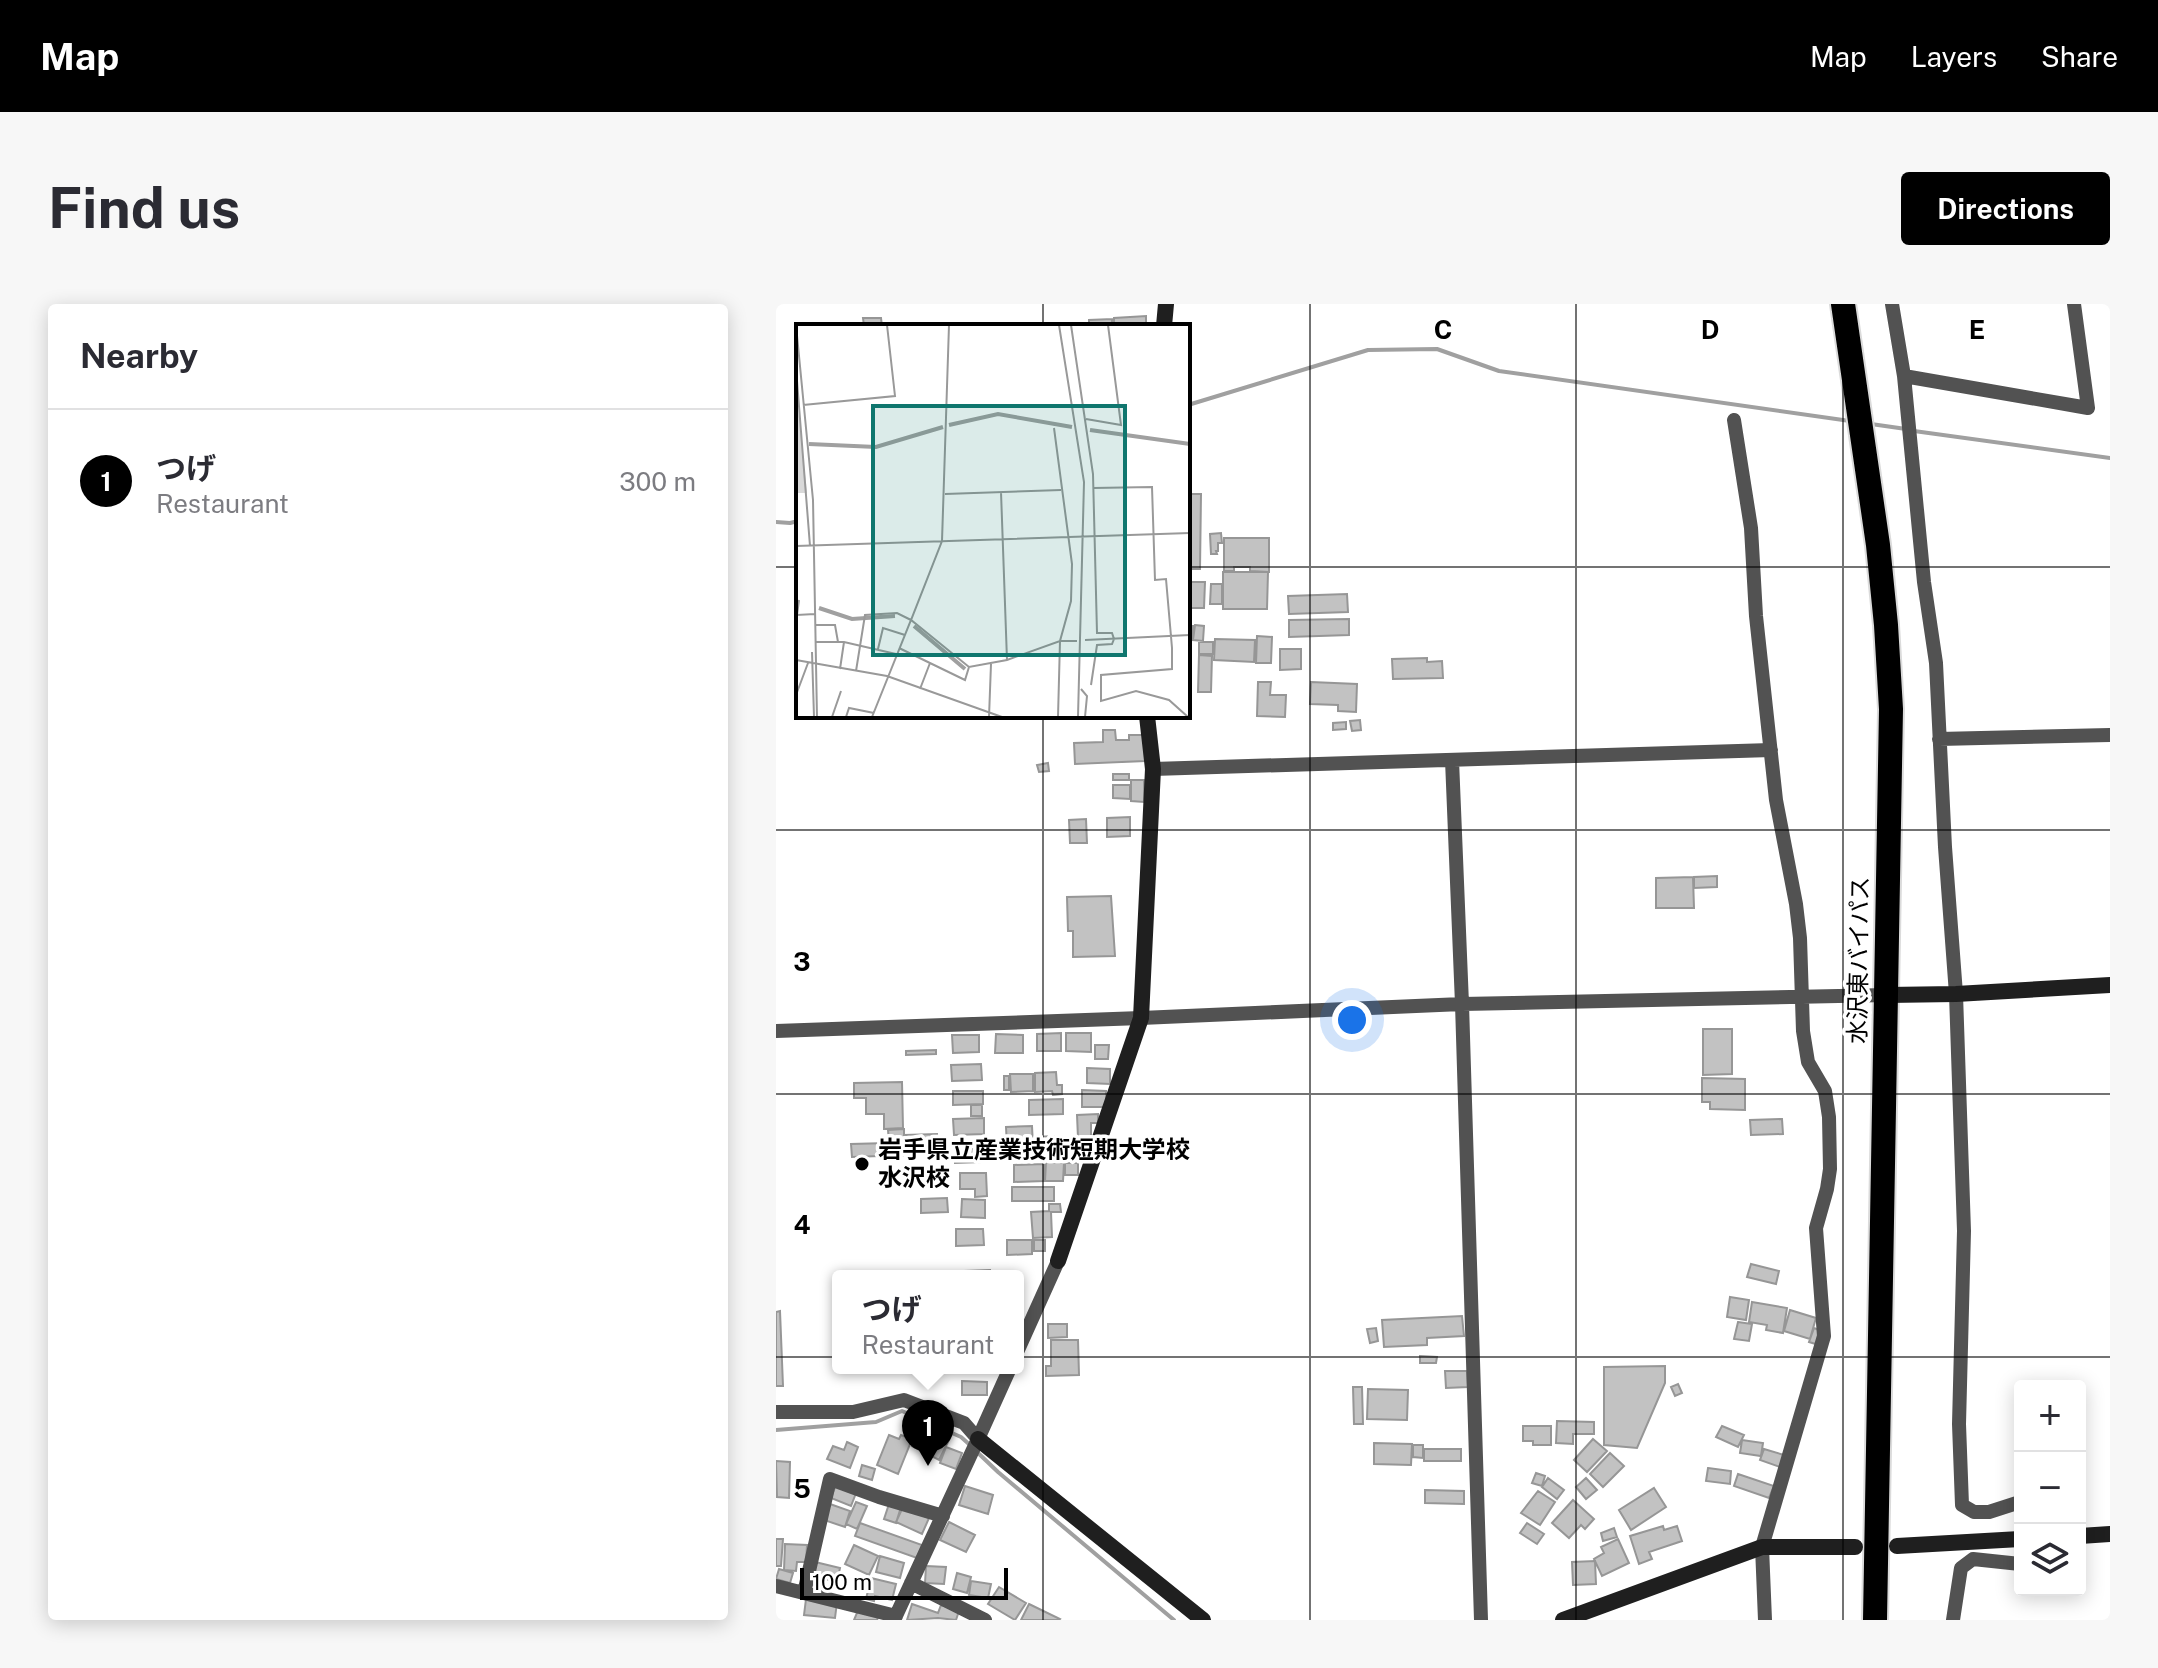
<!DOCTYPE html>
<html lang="en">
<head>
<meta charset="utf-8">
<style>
	:root { --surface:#fff; --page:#f7f7f7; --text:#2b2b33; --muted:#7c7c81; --line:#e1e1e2; --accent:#000 }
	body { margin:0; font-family:"Public Sans","Noto Sans JP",sans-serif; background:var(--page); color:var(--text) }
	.controls { position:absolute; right:24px; bottom:24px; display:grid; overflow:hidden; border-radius:8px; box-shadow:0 4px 20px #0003 }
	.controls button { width:72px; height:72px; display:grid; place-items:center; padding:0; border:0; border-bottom:2px solid var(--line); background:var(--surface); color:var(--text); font:40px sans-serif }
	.scale { position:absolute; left:24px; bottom:20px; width:208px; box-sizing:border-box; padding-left:8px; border:4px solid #000; border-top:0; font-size:22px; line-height:28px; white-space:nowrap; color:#000; -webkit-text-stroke:6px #fff; paint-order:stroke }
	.you { position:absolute; left:576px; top:716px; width:28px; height:28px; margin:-20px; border:6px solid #fff; border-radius:50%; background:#1a73e8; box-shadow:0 0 0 12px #1a73e833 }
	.badge { display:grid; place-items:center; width:52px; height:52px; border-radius:50%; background:var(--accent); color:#fff; font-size:26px; font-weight:700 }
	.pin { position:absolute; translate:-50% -66px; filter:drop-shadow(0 2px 4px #0008) }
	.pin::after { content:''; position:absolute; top:42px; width:28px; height:24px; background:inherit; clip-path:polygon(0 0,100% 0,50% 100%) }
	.popup { position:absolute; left:56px; top:966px; width:192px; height:104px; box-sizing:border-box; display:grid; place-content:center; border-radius:8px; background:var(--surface); filter:drop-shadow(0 2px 6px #0005); font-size:26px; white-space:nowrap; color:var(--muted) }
	.popup b { font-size:30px; color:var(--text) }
	.popup::after { content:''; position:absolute; left:50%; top:100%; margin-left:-16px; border:16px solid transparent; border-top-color:var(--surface) }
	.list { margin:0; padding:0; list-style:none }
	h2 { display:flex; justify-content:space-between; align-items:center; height:104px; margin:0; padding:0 32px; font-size:34px }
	h2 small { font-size:26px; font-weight:400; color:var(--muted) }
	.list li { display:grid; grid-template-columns:52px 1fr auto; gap:24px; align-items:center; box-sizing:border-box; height:144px; padding:0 32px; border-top:2px solid var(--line) }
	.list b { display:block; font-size:30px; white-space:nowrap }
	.list p { margin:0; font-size:26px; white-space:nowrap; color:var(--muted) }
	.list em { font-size:26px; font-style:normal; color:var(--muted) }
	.icon { flex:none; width:44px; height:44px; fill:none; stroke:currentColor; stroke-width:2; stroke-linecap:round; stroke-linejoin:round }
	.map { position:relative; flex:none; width:1334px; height:1316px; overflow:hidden; border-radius:8px }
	header { display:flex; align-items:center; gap:48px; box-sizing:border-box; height:112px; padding:0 40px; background:var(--accent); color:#fff }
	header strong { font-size:38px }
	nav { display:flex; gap:44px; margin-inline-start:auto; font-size:28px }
	.intro { display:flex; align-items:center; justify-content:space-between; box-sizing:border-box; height:192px; padding:0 48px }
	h1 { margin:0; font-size:56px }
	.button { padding:20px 36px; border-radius:8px; background:var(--accent); color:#fff; font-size:28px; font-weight:700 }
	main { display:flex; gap:48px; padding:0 48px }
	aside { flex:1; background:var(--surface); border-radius:8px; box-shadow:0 4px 20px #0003 }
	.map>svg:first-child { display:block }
</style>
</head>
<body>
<header>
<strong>Map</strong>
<nav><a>Map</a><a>Layers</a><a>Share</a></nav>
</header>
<div class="intro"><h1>Find us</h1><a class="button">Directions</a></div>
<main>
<aside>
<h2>Nearby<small></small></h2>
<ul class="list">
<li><span class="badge">1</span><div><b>つげ</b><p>Restaurant</p></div><em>300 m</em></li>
</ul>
</aside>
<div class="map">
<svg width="1334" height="1316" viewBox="0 0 1334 1316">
	<rect width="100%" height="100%" fill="#fff"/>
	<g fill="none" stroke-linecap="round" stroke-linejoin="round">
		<path stroke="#a0a0a0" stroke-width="4" d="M412,101L592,46L661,45L723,67L1074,117
			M1095,120L1130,125
			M1138,127L1334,154
			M0,218L14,219L22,217
			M0,1126L100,1118L126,1107L185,1133L194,1141
			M200,1147L222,1168L398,1316"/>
	</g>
	<path fill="#c2c2c2" stroke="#969696" stroke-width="2" d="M370,12V22H338V14Z
		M87,14H105L106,22H88Z
		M336,15V22H313V16Z
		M412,190H425L424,265H412Z
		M445,229L446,239H442V247H440L441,250H435L434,230Z
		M448,234H493V268L474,267V263H458V267H448Z
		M447,268H492L491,305H447Z
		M412,278H429L428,304H412Z
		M435,280H446V300H434Z
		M571,290L572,308L513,310L512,292Z
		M573,315V331L513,333V316Z
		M419,321L428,322L427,337L417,336Z
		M412,322H417V336H412Z
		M481,332L496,333L495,359H480Z
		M439,335L479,336L478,358L438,356Z
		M423,338H437V350H423Z
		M504,345H525V365L504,366Z
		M423,351L436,352L435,388H422Z
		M651,354V358L666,357L667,374L617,375L616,355Z
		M482,378H495L494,391H510L509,413L481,412Z
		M535,378L581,380L580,408L562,407V401L534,400Z
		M584,416L585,426L576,427L574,417Z
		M570,418V425L557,426V419Z
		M327,426H339L340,436H353V431H368L369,457L299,460L298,439L327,438Z
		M272,459L273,467L263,468L261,461Z
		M337,470H353V476H337Z
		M355,476H368V498L355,497Z
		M337,481H354V495L337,494Z
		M354,513V532L331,533V514Z
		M310,515L311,539H294L293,516Z
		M941,572V583L918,584V573Z
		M917,573L918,604H880V574Z
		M335,592L339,652L297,653V627H292L291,593Z
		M927,725H956V770L927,771Z
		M285,729V747H261V730Z
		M290,729H315V748L290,747Z
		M220,730L247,731V749H219Z
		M176,731H203V748L177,749Z
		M319,741H333L332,755H319Z
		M160,746V750L130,751V747Z
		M205,760L206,776L176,777L175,761Z
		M311,764L334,765V780L311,779Z
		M280,768L281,781H286V790L277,791L276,787L259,788V769Z
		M234,770H257V787L235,788Z
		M228,772H233V786H228Z
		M926,774L969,775V806L934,805V798H926Z
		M126,778L127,824L108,825V810H90V794H78V779Z
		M306,786L330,787V803H306Z
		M177,787H207V800L177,801Z
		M287,795V810L253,811V796Z
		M195,801H206V812H195Z
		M322,810V819H315V834H302L301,811Z
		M208,814V830L178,831L177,815Z
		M1006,815L1007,830L975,831L974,816Z
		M256,822L257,842L231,843L230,823Z
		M128,825V831L161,830L162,850L76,853L75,840L113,839L112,826Z
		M278,832V844H260V833Z
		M301,836H313V847H301Z
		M204,844L205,858L179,859V845Z
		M270,858L288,859L287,877H269Z
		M289,859H302V871H289Z
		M268,860V877L238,878V861Z
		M184,869H210L211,892L199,893V885H184Z
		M236,883H278V897H236Z
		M171,894L172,908L145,909V895Z
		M186,895L209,896V914L185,913Z
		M273,900H284L285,908H275L276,933L257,934L255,908L273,907Z
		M180,925H207L208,941L180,942Z
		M231,936H256V950L231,951Z
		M258,936H269V947H258Z
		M975,960L1003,967L1000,980L971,973Z
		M214,966V972H189V967Z
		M954,993L973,996L970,1016L951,1013Z
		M976,998L1011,1004L1007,1029L990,1026L991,1021L973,1018Z
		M1014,1006L1040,1014L1034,1035L1008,1027Z
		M4,1007L7,1082H0V1008Z
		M686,1012L688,1032L651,1034V1041L608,1043L606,1016Z
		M962,1018L976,1020L973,1037L958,1035Z
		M272,1020H291V1033L272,1034Z
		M600,1024L602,1037L594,1039L591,1025Z
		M1038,1024L1048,1028L1043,1041L1033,1038Z
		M275,1036H302L303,1071L270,1072V1062H275Z
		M644,1052L661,1053L660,1059H644Z
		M889,1062V1079L861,1144L828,1141V1063Z
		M186,1064H214V1067H186Z
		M669,1067H691L692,1083L670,1084Z
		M186,1077L211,1078V1091H186Z
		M902,1080L906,1089L899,1092L895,1083Z
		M577,1083H586L587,1120H578Z
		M592,1085L632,1086L631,1116L591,1115Z
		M781,1117L818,1118V1130H797V1140L780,1139Z
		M148,1120L174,1134L163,1156L136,1142Z
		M747,1122H775V1141H757V1137H747Z
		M946,1122L968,1131L962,1143L940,1133Z
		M113,1131L123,1135L125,1131L136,1135L122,1170L101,1161Z
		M817,1135L831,1147L811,1168L798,1156Z
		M966,1136L987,1139L985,1152L964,1149Z
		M71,1138L82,1143L74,1164L51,1155L57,1142L68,1146Z
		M598,1139L636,1140L635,1161L598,1160Z
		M637,1141H647V1154L637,1153Z
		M170,1143L186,1149L180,1165L164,1159Z
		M648,1145H685V1157H648Z
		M988,1145L1008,1151L1004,1163L984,1156Z
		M834,1149L848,1162L827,1183L814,1170Z
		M0,1157L14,1158L13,1194L1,1193Z
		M86,1161L99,1165L96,1176L83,1172Z
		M932,1164L955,1167L954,1180L930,1177Z
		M760,1169L769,1172L766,1182L756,1179Z
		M962,1170L998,1182L993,1194L958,1182Z
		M772,1174L788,1186L781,1195L766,1183Z
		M810,1174L821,1186L810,1195L800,1183Z
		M60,1181L80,1189L75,1202L55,1194Z
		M189,1182L217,1191L212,1210L183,1201Z
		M878,1184L890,1203L855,1226L843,1206Z
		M649,1186L688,1187V1200L649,1199Z
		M762,1187L779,1198L764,1221L745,1209Z
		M797,1196L818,1215L809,1225L805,1221L793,1234L776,1219Z
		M80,1198L91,1202L81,1225L70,1220Z
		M54,1200L74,1207L69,1223L48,1216Z
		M113,1200L125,1203L120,1219L108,1215Z
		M127,1203L153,1214L146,1230L120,1218Z
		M173,1218L199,1231L190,1248L164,1236Z
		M84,1219L146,1241L141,1254L79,1232Z
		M751,1219L768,1230L761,1240L744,1229Z
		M887,1222L888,1226L901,1222L906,1237L873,1248L876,1255L863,1260L854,1232Z
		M838,1224L841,1233L827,1237L825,1229Z
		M0,1235H7L5,1262H0Z
		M842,1235L853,1259L826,1272L818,1255L828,1249L825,1243Z
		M9,1240L31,1241L30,1258H21L20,1267L8,1266Z
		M78,1241L102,1252L93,1271L69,1260Z
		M104,1252L128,1259L124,1274L100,1268Z
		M35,1257L64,1264L61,1278L44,1274L42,1282L30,1279Z
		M819,1257L820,1280L797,1281L796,1258Z
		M150,1262L170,1263L168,1280L149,1279Z
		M3,1265L17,1269L14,1279L0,1275Z
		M181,1269L195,1273L191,1289L177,1285Z
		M95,1274L120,1280L116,1296L99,1292L98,1297L90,1295Z
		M195,1277L215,1280L212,1294L193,1291Z
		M223,1283L250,1299L239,1316L212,1300Z
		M30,1295L61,1298L59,1314L28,1311Z
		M136,1300L162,1309L165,1301L183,1307L180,1316L162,1314L131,1316Z
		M253,1300L284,1315L283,1316H245Z
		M83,1304L103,1311L101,1316H78Z"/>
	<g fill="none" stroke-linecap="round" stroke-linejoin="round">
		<defs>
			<path id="highway" d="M1067,0L1102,241L1110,321L1115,405L1099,1316"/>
		</defs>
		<use href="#highway" stroke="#dbdbdb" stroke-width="28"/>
		<path stroke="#525252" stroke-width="14" d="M1116,0L1128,72L1148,278L1160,359L1169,543L1180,690L1188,927L1183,1120L1186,1201L1198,1208H1213L1244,1198
			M1128,72L1312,104L1298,0
			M958,116L975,224L980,312L1000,496L1020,600L1024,634L1027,727L1032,758L1049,787L1053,813L1054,865L1051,885L1040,924L1048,1032L986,1243L989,1316
			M1163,435L1334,431
			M676,456L686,700L705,1316
			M377,465L995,446
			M0,727L365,714L686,700L1111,691
			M242,1046L282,957
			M0,1108H77L128,1096L188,1119L202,1135L234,1064
			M135,1279L209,1316
			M0,1282L120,1312
			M28,1289L54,1175L103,1193L167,1212
			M118,1316L202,1135
			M1177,1316L1185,1264L1197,1255L1244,1260"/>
		<path stroke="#1f1f1f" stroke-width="16" d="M388,22L390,0
			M1111,691L1180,690L1334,681
			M282,957L365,714L377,465L371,412
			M202,1135L427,1316
			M1304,1232L1334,1230
			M1121,1242L1244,1235
			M787,1316L986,1243H1079"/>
		<use href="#highway" stroke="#000" stroke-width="24"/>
	</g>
	<path fill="none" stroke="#000" stroke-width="2" stroke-opacity="0.55" d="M267,0V22M534,0V1316M800,0V1316M1067,0V1316M0,263H22M412,263H1334M267,412V1316M0,526H1334M0,790H1334M0,1053H1334"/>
	<circle fill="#000" stroke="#fff" stroke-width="3" cx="86" cy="860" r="8"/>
	<g text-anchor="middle" stroke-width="7" stroke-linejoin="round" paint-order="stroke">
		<g font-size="24" fill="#000" stroke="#fff">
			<text transform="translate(1083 656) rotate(-89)" y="8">水沢東バイパス</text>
		</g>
		<g font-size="24" font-weight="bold" fill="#000" stroke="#fff" text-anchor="start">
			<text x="102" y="854">岩手県立産業技術短期大学校<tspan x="102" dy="28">水沢校</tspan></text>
		</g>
	</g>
	<g transform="translate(20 20)">
		<rect width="394" height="394" fill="#fff"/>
		<path d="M0,64L11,169H0Z" fill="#d9d9d9"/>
		<path fill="none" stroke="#a0a0a0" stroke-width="4" d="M153,101L202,90L276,103M294,106L394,120M13,120L80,123L147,103M23,284L56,295L99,292M118,302L169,345"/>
		<path fill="none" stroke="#999" stroke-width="2" d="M0,1L17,176L21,393M263,1L288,158L282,393M275,1L297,150L301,309H316L318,315L316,320L301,321L295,361M0,44L14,222M7,81L99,72L91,1M290,95L325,101L312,1M258,104L276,240L275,277L264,317L262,393M297,164L356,163L359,256L370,255L376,324V345L305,351V377L340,367L373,376L392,393M205,168L211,336M149,170L265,166M0,222L394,209M3,276L1,291L19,290M19,301H39L42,318M289,316L394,311M20,318H48L100,330M103,324L169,356L173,343M82,325L87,304L109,311M16,328L18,393M0,336L91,352L206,393M44,345L48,318M60,347L69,291L101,289L115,296L146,217L153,1M124,365L134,339M285,365L291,372L289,393M0,371L12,339M36,393L45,367M50,393L53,384L78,389M76,393L115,296L173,343L211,336L264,317H281M193,393L195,340"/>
		<path fill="#0f766e" fill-opacity="0.15" stroke="#0f766e" stroke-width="4" d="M77,82H329V331H77Z"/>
		<rect width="394" height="394" fill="none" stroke="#000" stroke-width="4"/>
	</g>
	<g font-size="26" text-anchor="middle" font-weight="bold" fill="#000" stroke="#fff" stroke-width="7" stroke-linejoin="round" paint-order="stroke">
		<text x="667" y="35">C</text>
		<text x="934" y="35">D</text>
		<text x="1201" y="35">E</text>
		<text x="26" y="667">3</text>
		<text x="26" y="930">4</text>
		<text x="26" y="1194">5</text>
	</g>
</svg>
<div class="controls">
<button>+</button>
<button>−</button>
<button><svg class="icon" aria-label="layers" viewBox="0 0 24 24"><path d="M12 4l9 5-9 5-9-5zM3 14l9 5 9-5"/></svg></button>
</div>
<div class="scale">100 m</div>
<div class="you"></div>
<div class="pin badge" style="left:152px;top:1162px">1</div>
<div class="popup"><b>つげ</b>Restaurant</div>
</div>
</main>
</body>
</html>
